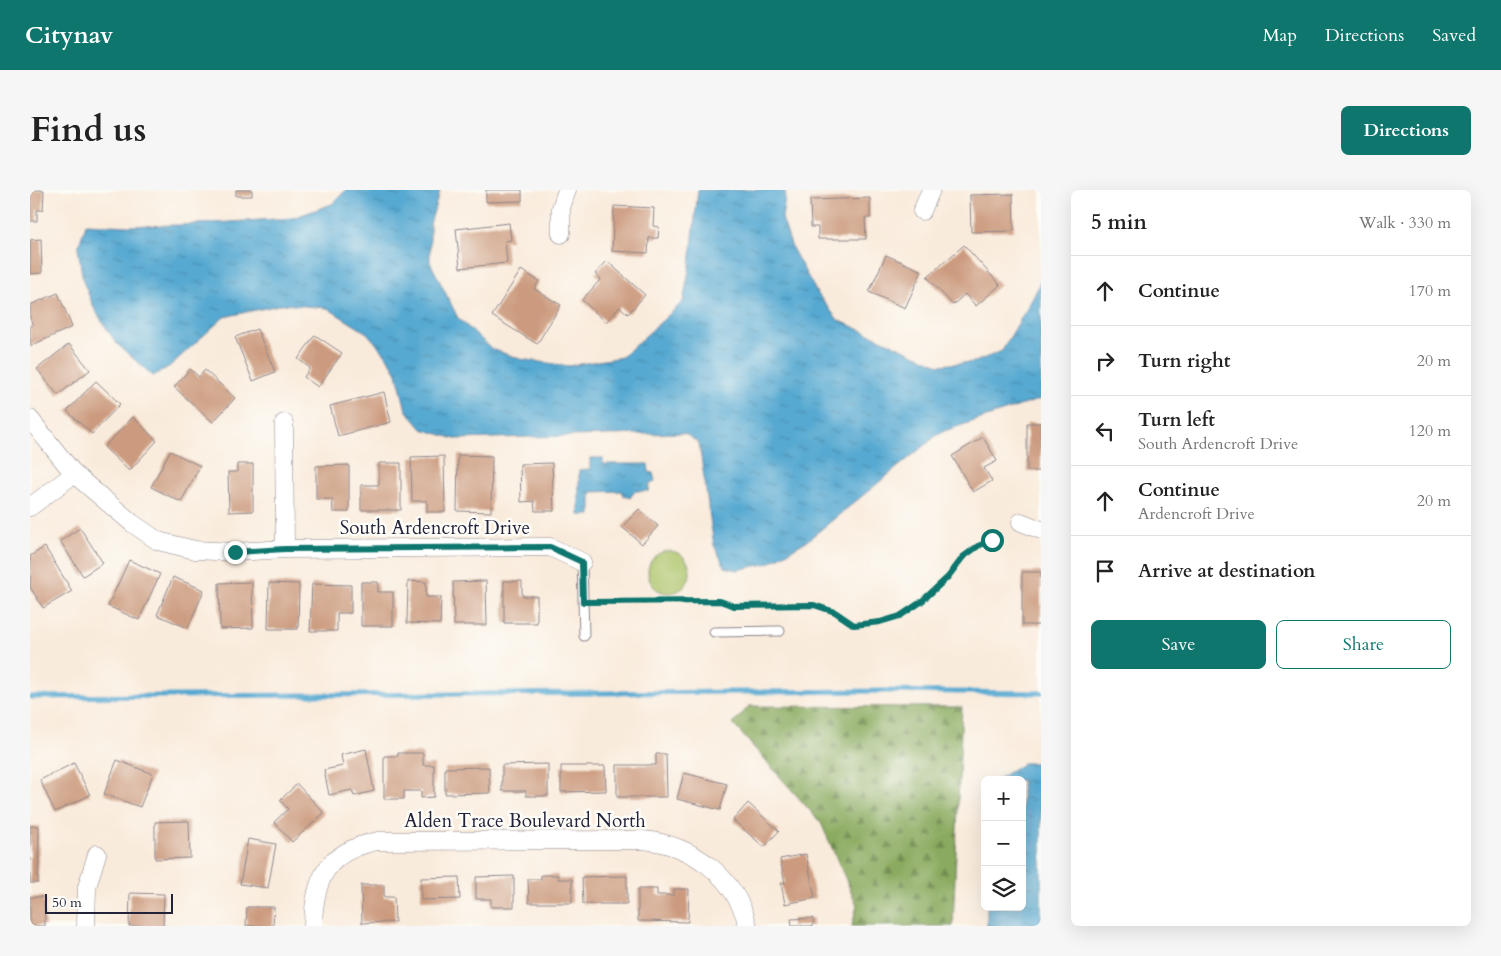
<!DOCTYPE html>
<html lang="en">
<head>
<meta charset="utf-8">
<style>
	:root { --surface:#fff; --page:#f6f6f6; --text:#222; --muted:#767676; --line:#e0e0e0; --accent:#0f766e }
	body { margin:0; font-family:Cardo,serif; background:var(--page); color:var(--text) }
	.controls { position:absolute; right:15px; bottom:15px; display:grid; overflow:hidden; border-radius:8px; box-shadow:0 5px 20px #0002 }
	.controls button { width:45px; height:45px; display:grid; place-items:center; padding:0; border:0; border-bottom:1px solid var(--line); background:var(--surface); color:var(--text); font:25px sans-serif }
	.scale { position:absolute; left:15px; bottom:12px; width:128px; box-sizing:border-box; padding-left:5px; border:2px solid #22223b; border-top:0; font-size:14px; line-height:18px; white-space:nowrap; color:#22223b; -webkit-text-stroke:4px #fdfcf7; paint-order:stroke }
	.stop { position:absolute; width:15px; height:15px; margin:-11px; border:4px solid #0f766e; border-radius:50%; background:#fff }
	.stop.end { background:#0f766e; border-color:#fff; box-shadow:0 1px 5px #0008 }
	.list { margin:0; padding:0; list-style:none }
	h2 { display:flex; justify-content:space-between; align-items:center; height:65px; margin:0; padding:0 20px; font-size:21px }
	h2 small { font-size:16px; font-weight:400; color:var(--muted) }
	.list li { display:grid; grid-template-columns:32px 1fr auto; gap:15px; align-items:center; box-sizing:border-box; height:70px; padding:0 20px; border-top:1px solid var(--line) }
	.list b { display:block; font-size:19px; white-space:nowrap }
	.list p { margin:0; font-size:16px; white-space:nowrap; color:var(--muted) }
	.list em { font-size:16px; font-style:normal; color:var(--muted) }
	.actions { display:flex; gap:10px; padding:15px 20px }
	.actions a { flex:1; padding:11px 0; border:1px solid var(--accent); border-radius:8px; text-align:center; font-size:18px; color:var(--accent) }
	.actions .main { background:var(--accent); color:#fff }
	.icon { flex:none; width:28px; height:28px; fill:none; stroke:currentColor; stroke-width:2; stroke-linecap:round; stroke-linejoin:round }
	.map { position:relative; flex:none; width:1011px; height:736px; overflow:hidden; border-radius:8px }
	header { display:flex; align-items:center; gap:30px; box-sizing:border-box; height:70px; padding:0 25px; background:var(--accent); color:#fff }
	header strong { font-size:24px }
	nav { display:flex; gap:28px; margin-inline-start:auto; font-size:18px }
	.intro { display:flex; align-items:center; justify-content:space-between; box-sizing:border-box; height:120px; padding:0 30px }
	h1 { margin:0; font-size:35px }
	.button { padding:12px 22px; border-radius:8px; background:var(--accent); color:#fff; font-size:18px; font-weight:700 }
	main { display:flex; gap:30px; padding:0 30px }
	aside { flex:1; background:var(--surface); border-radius:8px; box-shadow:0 5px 20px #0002 }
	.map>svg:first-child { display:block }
</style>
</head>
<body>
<header>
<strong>Citynav</strong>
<nav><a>Map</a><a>Directions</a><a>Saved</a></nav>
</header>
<div class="intro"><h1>Find us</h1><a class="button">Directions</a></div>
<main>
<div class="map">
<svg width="1011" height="736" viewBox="0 0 1011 736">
	<defs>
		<pattern id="forest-firs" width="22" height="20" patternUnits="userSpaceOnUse" patternTransform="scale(1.25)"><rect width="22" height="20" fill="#8aaa5e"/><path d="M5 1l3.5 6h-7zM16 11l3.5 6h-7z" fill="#708a4f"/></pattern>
		<pattern id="water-ripples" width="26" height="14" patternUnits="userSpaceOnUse" patternTransform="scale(1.25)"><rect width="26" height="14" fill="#56a9d1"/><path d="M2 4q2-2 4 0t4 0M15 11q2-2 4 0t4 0" fill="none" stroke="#4789ab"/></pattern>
	</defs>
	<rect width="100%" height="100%" fill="#fdfcf7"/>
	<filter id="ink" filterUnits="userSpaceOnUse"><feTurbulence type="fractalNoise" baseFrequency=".02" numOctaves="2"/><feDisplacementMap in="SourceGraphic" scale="10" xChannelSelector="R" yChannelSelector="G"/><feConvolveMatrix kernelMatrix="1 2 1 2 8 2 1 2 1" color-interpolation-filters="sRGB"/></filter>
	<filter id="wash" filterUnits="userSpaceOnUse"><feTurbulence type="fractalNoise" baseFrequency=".0096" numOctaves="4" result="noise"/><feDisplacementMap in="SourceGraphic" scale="20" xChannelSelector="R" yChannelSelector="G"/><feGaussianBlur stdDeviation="1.12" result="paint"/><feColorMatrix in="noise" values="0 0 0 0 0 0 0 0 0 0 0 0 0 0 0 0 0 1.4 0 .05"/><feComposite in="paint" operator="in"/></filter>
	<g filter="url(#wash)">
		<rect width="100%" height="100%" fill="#f9ebdb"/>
		<path fill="url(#forest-firs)" stroke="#56664c" d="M719,516L932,517L923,736H822L827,715L791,633L703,534Z"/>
		<path fill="#adc56a" stroke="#687452" d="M618 382a21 21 0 1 1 42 0a21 21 0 1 1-42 0Z"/>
		<path fill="url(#water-ripples)" stroke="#3c6686" d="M316,0H410L400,34V72L428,128L462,159L490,169L538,176L592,167L653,112L660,75L668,0H756L752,28L762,58L787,103L808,130L909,175L945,172L972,161L1004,106L1011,90V209L911,242L778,350L739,373L707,380L695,377L684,355L669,253L654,243L425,249L392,239L376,220L367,183L356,165L337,143L297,118L253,114L194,127L140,176L123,186L86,153L65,120L53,91L48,58L56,34L99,36L152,35L263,28L302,14Z
			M560,268H573V274H618L619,282L623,283L625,291L619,295V301H605L600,308L594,306L592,301L561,302V325H549V280L560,279Z
			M994,573H1011V736H957V717H992V590H966Z"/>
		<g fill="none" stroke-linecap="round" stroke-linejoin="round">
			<path stroke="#56a9d1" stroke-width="5" d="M0,507L856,501L1011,503"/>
		</g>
		<g id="blocks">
			<path fill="#cc9b7f" d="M0,0H14L13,20H7V31H0Z
				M206,0H222V6H206Z
				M456,0H492V11L456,12Z
				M983,4L984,41L941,42L940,5Z
				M840,8V28H835L836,49H788V37H781L780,10Z
				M584,16L624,18L623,36L629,37L628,48H619L618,63L582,61Z
				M479,33L481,50L475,51L477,73L430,78L426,39Z
				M11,49L12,83L0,84V50Z
				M934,55L970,95L946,116L935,104L923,115L897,87Z
				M856,65L892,81L875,118L839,102Z
				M577,71L615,105L598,124L590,117L576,132L552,110L571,89L565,84Z
				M491,80L509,91L504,99L531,115L507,154L462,126Z
				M28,103L42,137L0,156V136L3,135L0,128V115Z
				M227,139L245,182L223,191L205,147Z
				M285,145L312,163L288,197L274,187L280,178L268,169Z
				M39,154L60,180L28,205L7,179Z
				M160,179L169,187L175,180L205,208L183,232L144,197Z
				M66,191L90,214L62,244L37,221Z
				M354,202L361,232L308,246L300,216Z
				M103,227L127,251L99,281L74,257Z
				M997,233H1011V281H997Z
				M953,247L967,271L954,278L962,291L943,302L922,266Z
				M140,261L170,276L151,312L121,297Z
				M428,265L462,266L461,322L427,321Z
				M414,266L415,322H397V311H382L381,267Z
				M349,273H371V320H331V295H349Z
				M522,273L524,321H505L504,311L491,312L490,274Z
				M207,274H223V321L199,322L198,282H207Z
				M319,275V322H303L302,309H286V276Z
				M609,319L628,336L612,354L592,337Z
				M50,338L73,373L53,386L30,351Z
				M15,357L42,401L13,418L0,397V366Z
				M99,370L130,384L109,430L78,416Z
				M992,382H1011V435H992Z
				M143,387L174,400L158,438L127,425Z
				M378,391L396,392V407H411L410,434L377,433Z
				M456,391L457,435H424L423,392Z
				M474,391H492V406H507V433H474Z
				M222,392L223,438L190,439L189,393Z
				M331,392H348V402H363V436H331Z
				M239,393L269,394L268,439H238Z
				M282,394L321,395V423H307V441H280Z
				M336,559L344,601L324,606L322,600L299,605L294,580L313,576L311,565Z
				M368,563H393V575H404V607L391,608V601H374V609H354V566H368Z
				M626,564H636L637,607H587V575H626Z
				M87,570L123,584L110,617L74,604Z
				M44,573L60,605L25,622L10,590Z
				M518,574V606H496V601H472V575Z
				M531,576H575L576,601L531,602Z
				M459,577L460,603L415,604V578Z
				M654,583L697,594L690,620L647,609Z
				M267,594L294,623L262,652L244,632L258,619L250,610Z
				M718,613L749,641L734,657L703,630Z
				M159,631L160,668L125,669V632Z
				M0,636H9L8,693H0Z
				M218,649L246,654L238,698L210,694Z
				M776,664L785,708L755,714L751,693H755L750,669Z
				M511,685H528V689H542V713H499L498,689H511Z
				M484,686V717H461V709H446V687Z
				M597,686V714H553L552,687Z
				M429,687L430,709L391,710V688Z
				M331,695H354V707H364L365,732L332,733Z
				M608,699H627V705H644V699H659L658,732L608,731Z
				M100,703L134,704L133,736H99Z
				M0,707H14L15,736H0Z
				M217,717H244L243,736H216Z
				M783,728V736H762L761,729Z"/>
		</g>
	</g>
	<g filter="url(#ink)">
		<use href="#blocks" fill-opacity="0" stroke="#8e868b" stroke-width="1"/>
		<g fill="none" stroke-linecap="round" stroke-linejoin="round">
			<defs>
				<path id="service" d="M552,372L554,446
					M684,442L750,441"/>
				<path id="minor" d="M892,21L901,0
					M531,44V18L537,0
					M0,229L44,284L102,333L128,351L165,360L205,362L255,359L520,357L552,372
					M254,233L255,359
					M0,317L44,284
					M991,332L1011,340
					M56,736L57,697L67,664
					M283,736C284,688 297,661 348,651L613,650C663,655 705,686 718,736"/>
			</defs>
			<use href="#service" stroke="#8e868b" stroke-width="11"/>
			<use href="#minor" stroke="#8e868b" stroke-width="19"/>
			<path stroke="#8e868b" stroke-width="3" stroke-dasharray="4 4" stroke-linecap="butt" d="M564,412L690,411L705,416L784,415L805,422L824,435L850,432L870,426L891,412L918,387L933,367L948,356L962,350"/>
			<use href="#service" stroke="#fff" stroke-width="9"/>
			<use href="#minor" stroke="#fff" stroke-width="18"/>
		</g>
	</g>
	<g fill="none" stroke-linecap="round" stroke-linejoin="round" filter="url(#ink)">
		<path stroke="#0f766e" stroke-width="6" d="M205,362L255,359L520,357L552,372L553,412L690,411L704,416L784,415L805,422L824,435L850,432L870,426L891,412L918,387L933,367L948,356L962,350"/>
	</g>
	<g text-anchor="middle" stroke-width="5" stroke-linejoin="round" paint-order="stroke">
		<g font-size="19" fill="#22223b" stroke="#fdfcf7">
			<text x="405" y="344">South Ardencroft Drive</text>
			<text x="495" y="637">Alden Trace Boulevard North</text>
		</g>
	</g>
</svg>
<div class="controls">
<button>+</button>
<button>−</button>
<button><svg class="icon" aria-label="layers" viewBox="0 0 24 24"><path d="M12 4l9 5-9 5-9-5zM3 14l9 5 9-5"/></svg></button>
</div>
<div class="scale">50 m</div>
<div class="stop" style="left:962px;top:350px"></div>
<div class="stop end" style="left:205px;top:362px"></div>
</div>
<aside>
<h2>5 min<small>Walk · 330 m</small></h2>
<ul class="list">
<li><svg class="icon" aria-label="ahead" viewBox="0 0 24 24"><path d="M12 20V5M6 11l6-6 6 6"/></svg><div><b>Continue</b></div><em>170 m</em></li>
<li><svg class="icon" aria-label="right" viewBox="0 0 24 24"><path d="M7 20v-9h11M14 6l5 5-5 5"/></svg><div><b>Turn right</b></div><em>20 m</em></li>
<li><svg class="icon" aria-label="left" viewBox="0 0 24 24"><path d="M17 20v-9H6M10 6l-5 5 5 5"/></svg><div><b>Turn left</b><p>South Ardencroft Drive</p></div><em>120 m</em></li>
<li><svg class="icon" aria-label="ahead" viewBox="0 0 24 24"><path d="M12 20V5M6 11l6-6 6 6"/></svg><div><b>Continue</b><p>Ardencroft Drive</p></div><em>20 m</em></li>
<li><svg class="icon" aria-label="arrive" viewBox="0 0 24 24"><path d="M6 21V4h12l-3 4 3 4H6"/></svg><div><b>Arrive at destination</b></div></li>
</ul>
<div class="actions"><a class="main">Save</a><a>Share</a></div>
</aside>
</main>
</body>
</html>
